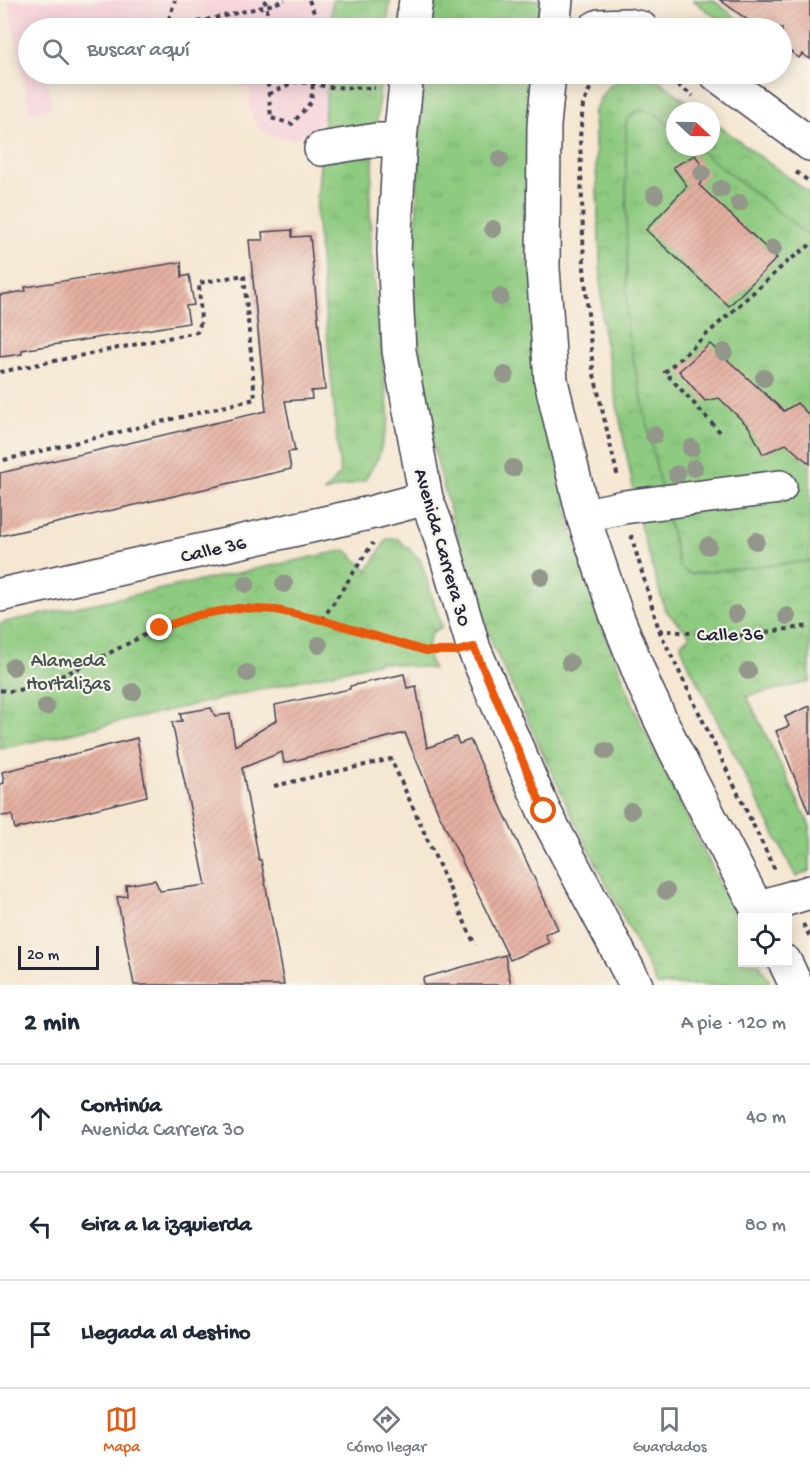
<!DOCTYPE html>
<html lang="es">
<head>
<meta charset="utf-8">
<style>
	:root { --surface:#fff; --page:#f6f6f7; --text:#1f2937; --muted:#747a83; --line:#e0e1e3; --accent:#ea580c }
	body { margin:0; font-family:"Gochi Hand",sans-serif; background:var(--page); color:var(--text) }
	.controls { position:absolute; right:18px; bottom:18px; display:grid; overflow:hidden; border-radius:0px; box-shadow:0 3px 15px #0003 }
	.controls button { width:54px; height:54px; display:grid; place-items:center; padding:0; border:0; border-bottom:2px solid var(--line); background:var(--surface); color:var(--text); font:30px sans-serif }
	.compass { position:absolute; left:666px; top:102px; width:54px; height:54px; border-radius:50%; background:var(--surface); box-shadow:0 3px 15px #0003; rotate:112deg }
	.scale { position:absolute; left:18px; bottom:15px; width:81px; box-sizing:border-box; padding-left:6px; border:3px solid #22223b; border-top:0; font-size:16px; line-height:21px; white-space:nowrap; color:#22223b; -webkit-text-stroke:4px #f7f3e8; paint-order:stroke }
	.stop { position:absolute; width:18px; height:18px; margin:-14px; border:4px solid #ea580c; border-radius:50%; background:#fff }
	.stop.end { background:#ea580c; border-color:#fff; box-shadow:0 2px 6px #0008 }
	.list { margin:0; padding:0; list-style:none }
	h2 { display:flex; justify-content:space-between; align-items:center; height:78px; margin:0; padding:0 24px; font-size:26px }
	h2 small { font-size:20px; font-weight:400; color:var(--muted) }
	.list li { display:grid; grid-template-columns:39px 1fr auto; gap:18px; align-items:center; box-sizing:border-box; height:108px; padding:0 24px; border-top:2px solid var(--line) }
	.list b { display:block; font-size:22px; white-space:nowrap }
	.list p { margin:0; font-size:20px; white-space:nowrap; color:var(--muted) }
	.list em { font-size:20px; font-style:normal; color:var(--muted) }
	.icon { flex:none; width:33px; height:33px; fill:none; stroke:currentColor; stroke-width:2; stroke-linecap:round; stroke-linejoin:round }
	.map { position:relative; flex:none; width:810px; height:985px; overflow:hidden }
	.search { position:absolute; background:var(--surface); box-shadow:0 3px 15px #0003; left:18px; right:18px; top:18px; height:66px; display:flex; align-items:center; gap:15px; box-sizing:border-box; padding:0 21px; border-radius:33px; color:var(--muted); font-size:22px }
	.sheet { height:402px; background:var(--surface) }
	nav { display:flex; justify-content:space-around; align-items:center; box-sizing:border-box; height:84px; border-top:2px solid var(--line); background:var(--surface); font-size:16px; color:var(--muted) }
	nav a { display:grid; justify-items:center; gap:3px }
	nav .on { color:var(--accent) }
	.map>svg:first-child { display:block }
</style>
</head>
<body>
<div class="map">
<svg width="810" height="985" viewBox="0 0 810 985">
	<defs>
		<pattern id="grass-tufts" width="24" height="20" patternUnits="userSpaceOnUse" patternTransform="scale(1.5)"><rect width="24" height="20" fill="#8eca80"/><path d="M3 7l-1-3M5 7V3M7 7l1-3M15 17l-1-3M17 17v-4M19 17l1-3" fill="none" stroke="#7aad70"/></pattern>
		<pattern id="park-crowns" width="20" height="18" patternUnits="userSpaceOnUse" patternTransform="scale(1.5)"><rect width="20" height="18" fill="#8eca80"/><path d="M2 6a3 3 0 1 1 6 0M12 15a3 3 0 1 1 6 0" fill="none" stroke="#7aad70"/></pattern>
		<pattern id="building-hatch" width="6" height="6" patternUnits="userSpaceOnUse" patternTransform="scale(1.5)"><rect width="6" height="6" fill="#e4afa0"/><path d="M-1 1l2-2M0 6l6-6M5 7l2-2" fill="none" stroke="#c3968b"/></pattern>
	</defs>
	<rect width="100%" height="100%" fill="#f7f3e8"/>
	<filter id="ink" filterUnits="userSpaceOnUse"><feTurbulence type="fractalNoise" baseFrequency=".0167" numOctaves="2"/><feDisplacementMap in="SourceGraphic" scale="12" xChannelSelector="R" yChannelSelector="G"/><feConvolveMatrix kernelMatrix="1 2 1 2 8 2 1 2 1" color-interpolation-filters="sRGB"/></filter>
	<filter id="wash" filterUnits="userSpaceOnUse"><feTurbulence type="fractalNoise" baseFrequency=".008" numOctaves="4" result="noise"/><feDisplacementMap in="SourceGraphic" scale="24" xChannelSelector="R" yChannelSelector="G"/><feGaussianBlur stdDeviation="1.35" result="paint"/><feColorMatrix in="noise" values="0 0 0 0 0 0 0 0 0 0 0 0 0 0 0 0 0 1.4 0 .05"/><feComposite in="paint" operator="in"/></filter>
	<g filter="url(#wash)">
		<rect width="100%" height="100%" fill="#f5e7d2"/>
		<path fill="#f6cfd9" d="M8,0H332L329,28H28V74H47L52,108L30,114Z
			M165,74H326L323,119L311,132L294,139L273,136L257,127L249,108L252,88Z"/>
		<path fill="url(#grass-tufts)" stroke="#58765e" stroke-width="1.5" d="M332,0H390L387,28H331Z
			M434,0H545L542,28H431Z
			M693,0H713L750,28H717L722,22Z
			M328,74H381L370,199L371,251L389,419L378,458L365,480L324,492L340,474L316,212Z
			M425,74H538L569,522L605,633L641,724L742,928V962L759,963L771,985H657L567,805L494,648L460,548L433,446L414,309L419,128Z
			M646,75L658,80L699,111H675V147H711V120L810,194V561L689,574L679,566L665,508L607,354L603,331L594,111C606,83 615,77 646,75Z"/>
		<path fill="url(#park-crowns)" stroke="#58765e" stroke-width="1.5" d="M646,75L658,80L699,111H675V130C657,116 643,96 626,122L627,330L662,493L635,498L603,331L594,111C606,83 615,77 646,75Z
			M711,120L810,194L809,236L696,147H711Z
			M665,508L679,566L689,574L810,561V682L747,696L810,826V871L796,877L687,661L681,646L682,642L689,637V634L665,610L637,514Z
			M387,539H398L420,559L442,627L432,632L426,651L433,669L381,662L0,749V623L346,550L368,570Z"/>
		<g id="blocks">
			<path fill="url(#building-hatch)" d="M720,0H810V59L802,54L799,58L782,45V28H759Z
				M695,155L708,174L699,185L777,258L729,306L646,230L687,186L673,167Z
				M292,230V237L310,236L325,390L311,391L312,399L285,401L295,451L288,452L291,469L0,536V473L266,411L249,240H263L262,232Z
				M181,262L182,277L189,275L194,305L186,306L189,323L22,350V354L0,357V295L26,291L25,287Z
				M710,344L784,411L797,403L810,416V464L786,444L763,454L749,427L719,398L705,401L679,371Z
				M404,674L407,688L416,686L427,748L456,737L459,744L470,740L558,929L545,934L549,943L510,960L439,814L405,733L284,763L282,752L242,768L259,860H261L284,985H134L117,897L127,896L126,885L155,880L160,891L206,885L172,722L182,721L180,713L211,708L215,716L230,714L235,746L277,720L275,705L350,689V686Z
				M810,706V813H809L776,731L789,726L785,717Z
				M137,738L147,796L15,829L12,815L0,816V784L4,783L2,772Z
				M505,955L511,985H424L423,978Z"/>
		</g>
	</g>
	<g filter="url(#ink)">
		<use href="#blocks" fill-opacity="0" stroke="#424052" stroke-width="1.5"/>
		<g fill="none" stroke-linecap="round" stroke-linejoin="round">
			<defs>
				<path id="minor" d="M595,28L599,26L627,25L641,28
					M716,74L810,144
					M321,149L376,140H400
					M584,519L600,512L624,507L780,487
					M0,595L374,512L426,498
					M757,908L810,892"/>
				<path id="major" d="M412,28L416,0
					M553,28L556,0
					M407,74L400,140L394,250L399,351L426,498L440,535L474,649L544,811L636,985
					M549,74L544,125L543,268L551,381L584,519L616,614L645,687L676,752L762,918
					M785,962L796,985"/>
			</defs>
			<use href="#minor" stroke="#424052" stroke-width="36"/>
			<use href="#major" stroke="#424052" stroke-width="36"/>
			<path stroke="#424052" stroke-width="4" stroke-dasharray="4.5 4.5" stroke-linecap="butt" d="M264,0L267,6V28
				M309,0L319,25V28
				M166,28L175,0
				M171,28L267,6L285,0
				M267,74L271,118L292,124L311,102L314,74
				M601,74L591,86L583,105L580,137L584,268L593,370L618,478
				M663,74L693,96
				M680,74L687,78
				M269,94L294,82L313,83L327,87L375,88
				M796,172L810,182
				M0,372L197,332L201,322L199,283L244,275L255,399L0,461
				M720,432L665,372L787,262L810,245
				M631,535L659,630L776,872
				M322,620L373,543
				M659,630L730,637L810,626
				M0,690C33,699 126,642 160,628C184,618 210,612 235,608C242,608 250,609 258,609C315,613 371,635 426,652L443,651
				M274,786L391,759L475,945
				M803,924L810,937"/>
			<use href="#minor" stroke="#fff" stroke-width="33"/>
			<use href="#major" stroke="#fff" stroke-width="33"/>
		</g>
		<g fill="#93968a">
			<circle cx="500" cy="159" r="9"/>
			<circle cx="702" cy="173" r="9"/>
			<circle cx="721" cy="189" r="9"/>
			<circle cx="655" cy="195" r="9"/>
			<circle cx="739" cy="203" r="9"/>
			<circle cx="493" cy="229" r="9"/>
			<circle cx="773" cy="248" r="9"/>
			<circle cx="500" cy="297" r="9"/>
			<circle cx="724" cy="352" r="9"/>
			<circle cx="505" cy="375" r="9"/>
			<circle cx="764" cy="378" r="9"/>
			<circle cx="654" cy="435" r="9"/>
			<circle cx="691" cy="448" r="9"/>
			<circle cx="513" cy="468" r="9"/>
			<circle cx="694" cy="468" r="9"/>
			<circle cx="677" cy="474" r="9"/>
			<circle cx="756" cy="541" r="9"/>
			<circle cx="708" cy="546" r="9"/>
			<circle cx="541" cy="577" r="9"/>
			<circle cx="246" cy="584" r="9"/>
			<circle cx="284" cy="584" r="9"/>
			<circle cx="736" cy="614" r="9"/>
			<circle cx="787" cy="616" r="9"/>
			<circle cx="319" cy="645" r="9"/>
			<circle cx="570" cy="663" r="9"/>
			<circle cx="13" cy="667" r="9"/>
			<circle cx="748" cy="671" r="9"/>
			<circle cx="247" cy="673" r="9"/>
			<circle cx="133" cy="692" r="9"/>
			<circle cx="46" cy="707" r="9"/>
			<circle cx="606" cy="751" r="9"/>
			<circle cx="631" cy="811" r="9"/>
			<circle cx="666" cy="891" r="9"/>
		</g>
	</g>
	<g fill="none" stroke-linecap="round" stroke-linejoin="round" filter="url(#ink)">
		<path stroke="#ea580c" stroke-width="8" d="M160,628L198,615L238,608L276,610L322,620L426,651H458L474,647L544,811"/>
	</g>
	<g text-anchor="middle" stroke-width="4.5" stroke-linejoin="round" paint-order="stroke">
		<g font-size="20" fill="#22223b" stroke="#f7f3e8">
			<text transform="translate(444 547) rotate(74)" y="7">Avenida Carrera 30</text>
			<text transform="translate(213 548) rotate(-13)" y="7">Calle 36</text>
			<text transform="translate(730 633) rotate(-1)" y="7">Calle 36</text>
		</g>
		<g font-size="20" fill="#425450" stroke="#f7f3e8">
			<text x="68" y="666">Alameda<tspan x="68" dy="23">Hortalizas</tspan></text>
		</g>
	</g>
</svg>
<div class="controls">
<button><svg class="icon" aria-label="locate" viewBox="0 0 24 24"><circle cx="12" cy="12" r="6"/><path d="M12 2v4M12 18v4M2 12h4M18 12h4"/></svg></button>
</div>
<svg class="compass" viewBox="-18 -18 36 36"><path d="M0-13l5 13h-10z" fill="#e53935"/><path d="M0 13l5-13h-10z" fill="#747a83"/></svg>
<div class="scale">20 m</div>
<div class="stop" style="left:544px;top:811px"></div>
<div class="stop end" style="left:160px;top:628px"></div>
<div class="search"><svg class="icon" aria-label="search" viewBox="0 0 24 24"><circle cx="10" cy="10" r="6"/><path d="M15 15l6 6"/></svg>Buscar aquí</div>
</div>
<section class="sheet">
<h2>2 min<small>A pie · 120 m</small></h2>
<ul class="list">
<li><svg class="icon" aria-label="ahead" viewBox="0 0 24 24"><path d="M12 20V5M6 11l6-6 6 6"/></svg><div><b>Continúa</b><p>Avenida Carrera 30</p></div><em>40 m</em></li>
<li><svg class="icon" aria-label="left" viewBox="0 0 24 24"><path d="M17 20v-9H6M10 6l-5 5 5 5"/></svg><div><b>Gira a la izquierda</b></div><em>80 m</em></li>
<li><svg class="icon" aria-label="arrive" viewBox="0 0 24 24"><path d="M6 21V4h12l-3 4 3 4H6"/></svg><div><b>Llegada al destino</b></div></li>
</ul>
</section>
<nav>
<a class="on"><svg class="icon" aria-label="map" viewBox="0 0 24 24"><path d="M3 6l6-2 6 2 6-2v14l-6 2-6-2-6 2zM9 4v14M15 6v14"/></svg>Mapa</a>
<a><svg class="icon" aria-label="directions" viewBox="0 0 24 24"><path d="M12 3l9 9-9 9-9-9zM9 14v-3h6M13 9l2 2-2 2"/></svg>Cómo llegar</a>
<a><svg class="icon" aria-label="saved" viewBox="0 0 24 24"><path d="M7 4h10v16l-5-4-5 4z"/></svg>Guardados</a>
</nav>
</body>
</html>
